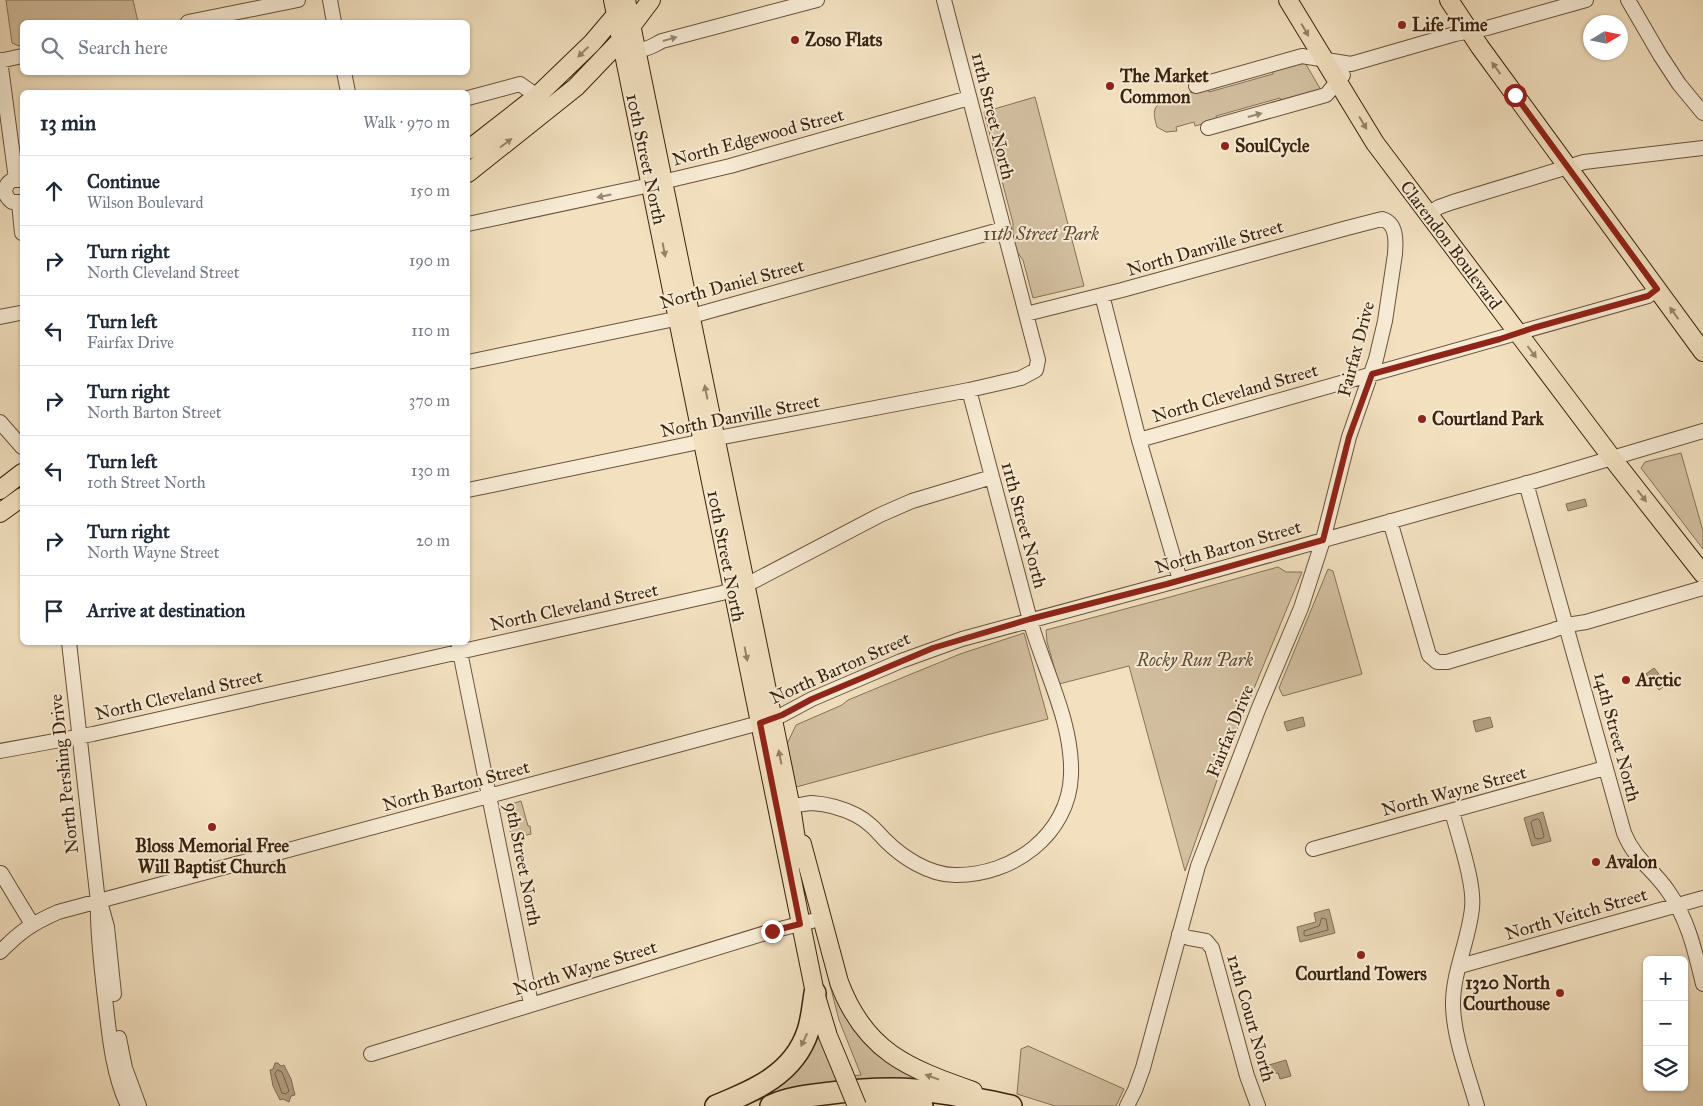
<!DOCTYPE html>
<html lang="en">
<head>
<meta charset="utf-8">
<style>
	:root { --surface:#fff; --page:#f2f2f3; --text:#1f2937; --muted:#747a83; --line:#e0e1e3 }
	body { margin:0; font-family:"IM FELL Great Primer",serif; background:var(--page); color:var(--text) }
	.controls { position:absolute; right:15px; bottom:15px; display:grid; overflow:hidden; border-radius:8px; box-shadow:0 1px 4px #0004 }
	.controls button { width:45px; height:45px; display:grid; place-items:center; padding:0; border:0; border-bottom:1px solid var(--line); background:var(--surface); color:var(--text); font:25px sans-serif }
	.compass { position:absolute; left:1583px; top:15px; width:45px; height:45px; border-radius:50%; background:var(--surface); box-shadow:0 1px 4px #0004; rotate:80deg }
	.stop { position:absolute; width:15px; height:15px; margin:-11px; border:4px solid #8f2418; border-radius:50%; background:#fff }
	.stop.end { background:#8f2418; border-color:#fff; box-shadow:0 1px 5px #0008 }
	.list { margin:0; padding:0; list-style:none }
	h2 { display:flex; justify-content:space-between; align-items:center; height:65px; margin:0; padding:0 20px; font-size:21px }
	h2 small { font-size:16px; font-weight:400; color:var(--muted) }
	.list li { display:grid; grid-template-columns:32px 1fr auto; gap:15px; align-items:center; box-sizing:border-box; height:70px; padding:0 20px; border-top:1px solid var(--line) }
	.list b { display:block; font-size:19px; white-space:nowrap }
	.list p { margin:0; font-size:16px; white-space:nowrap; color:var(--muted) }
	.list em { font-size:16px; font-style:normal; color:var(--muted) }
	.icon { flex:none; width:28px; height:28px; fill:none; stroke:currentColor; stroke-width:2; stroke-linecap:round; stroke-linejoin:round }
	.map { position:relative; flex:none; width:1703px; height:1106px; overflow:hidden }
	.search { position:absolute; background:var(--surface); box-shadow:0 1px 4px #0004; left:20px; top:20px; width:450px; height:55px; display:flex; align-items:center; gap:12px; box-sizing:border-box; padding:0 18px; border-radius:8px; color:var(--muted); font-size:19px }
	.panel { position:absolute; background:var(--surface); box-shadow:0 1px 4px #0004; left:20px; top:90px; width:450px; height:555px; border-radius:8px }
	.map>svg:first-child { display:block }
</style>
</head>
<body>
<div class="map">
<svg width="1703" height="1106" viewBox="0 0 1703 1106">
	<rect width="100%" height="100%" fill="#f2e0bf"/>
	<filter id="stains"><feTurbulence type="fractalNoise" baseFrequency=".004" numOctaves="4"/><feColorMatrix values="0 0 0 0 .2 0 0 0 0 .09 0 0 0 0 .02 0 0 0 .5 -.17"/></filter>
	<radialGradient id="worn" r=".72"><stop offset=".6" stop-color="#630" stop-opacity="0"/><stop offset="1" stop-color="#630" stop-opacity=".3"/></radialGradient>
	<path fill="#d3c0a1" stroke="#867258" d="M6,0H133L138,22H22V45L19,46L12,43Z
		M1304,61L1321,90L1281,102L1280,98L1216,116L1217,120L1195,126L1194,122L1176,127L1177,131L1166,132L1157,127C1152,111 1153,105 1168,99L1170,103L1187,98L1186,94L1208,88L1209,92L1273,74V70Z
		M1035,97L1084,286L1033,298L1023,260L1015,249L1013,236V223L984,112Z
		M1681,453L1703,531V549L1641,468L1645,462Z
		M1278,567L1286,572H1302L1222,766L1185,871L1129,666L1059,684L1047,642L1046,630L1170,597Z
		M1328,569L1333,571L1362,674L1283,696L1279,688Z
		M1024,633L1048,719C964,740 880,765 796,787L787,744L796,725L842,705L848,700L960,654Z
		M521,801L528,826H530L531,834L523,836L524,840L522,844L513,846L505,806Z
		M821,941L839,996L929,1082L772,1096L749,1103L818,1030L837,1077L861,1075L839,1020L830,985Z
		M1028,1046L1124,1089L1116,1106H1055L1017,1094L1021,1049Z"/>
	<path fill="#b3a083" stroke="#836e54" d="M1585,499L1587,506L1568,511L1566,504Z
		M1654,668L1667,684L1659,690L1646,674Z
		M1303,717L1305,726L1287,731L1284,722Z
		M1490,717L1493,727L1476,732L1473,721Z
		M1543,812L1551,841L1532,846L1524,818Z
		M1329,909L1335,933L1300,942L1297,927L1316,922L1314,913Z
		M1286,1060L1291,1076L1280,1079L1278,1073L1272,1074L1269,1065Z
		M275,1063H278L281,1066L284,1065L291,1079L295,1095L291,1096L289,1102L283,1099L280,1100L273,1086L270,1070L273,1069Z"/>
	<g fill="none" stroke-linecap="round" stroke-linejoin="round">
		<path stroke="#766248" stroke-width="1" d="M1538,819L1540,821L1544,836L1543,838L1538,839L1535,838L1531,823L1532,821Z
			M1322,918L1326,919L1328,930L1306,936L1304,935V931L1319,926Z
			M278,1070L282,1072L289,1091L286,1094L282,1093L275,1074Z"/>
		<defs>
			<path id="minor" d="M330,0L334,22
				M1628,0L1660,55L1679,84L1703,113
				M188,22L298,0
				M629,45C644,53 648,48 662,41L817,0
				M0,60L16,179
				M0,61L22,56
				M344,72L348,92
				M1196,86L1302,56L1351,64L1455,34L1487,28L1586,0
				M468,98L520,84L537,96L541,104
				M1208,128L1326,95L1343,75
				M22,180H12C3,186 3,195 12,202H22
				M19,203L22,233
				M1428,214L1439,207L1453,202L1584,162L1703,148
				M468,224L641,187L730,166L969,98
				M1102,295L1139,440L1180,580
				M1026,314L1122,290L1347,228L1382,219C1397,223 1396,241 1395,254L1385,321L1376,359L1349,437L1323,540L1301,608L1258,710L1198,866L1143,1068L1135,1090L1127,1106
				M0,317L20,313
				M468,362L699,314L1003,229
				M0,422L22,447
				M1139,440L1648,296L1657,289
				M1526,483L1624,833C1635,860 1653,869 1668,891C1688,919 1695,951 1703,984
				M468,490L723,437L969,390L1021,378L1036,370L1038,360L944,0
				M1390,521L1429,655L1437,662H1447L1551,631L1567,625L1586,622L1703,588
				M69,642L98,902C97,931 101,960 104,990C109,1029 111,1070 128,1106
				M458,642L531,1004
				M0,751L93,734L722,593L754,581L880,515L912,501L992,477
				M782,803C786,804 792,805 797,805C802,805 807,803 812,803C828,804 842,808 856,815C868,821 876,830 885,840C902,857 929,875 955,875C1012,876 1069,835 1071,775C1073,722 1044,670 1030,620C1009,543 989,466 969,390
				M1452,811C1458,836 1475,883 1472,908C1469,940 1452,974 1453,1006C1454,1039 1468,1074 1477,1106
				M1313,849L1605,768
				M1,873L32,924
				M102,909L107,927L114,994
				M1179,934L1189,938L1206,941L1212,948L1247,1076L1258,1106
				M0,952C21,931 31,924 58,912L752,725L782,715L812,699L901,661L962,639L1180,580L1535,481L1703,431
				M1460,966L1703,898
				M119,1038L125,1068L139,1106
				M371,1054L772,931L812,921"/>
			<path id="major" d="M613,0L815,993L828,1036L843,1072
				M626,0L792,813L799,859
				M1288,0L1375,143L1612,458L1703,574
				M1449,0L1480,47L1703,352
				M468,150L537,96L592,43L620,10
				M468,173L576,87L621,40L651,0
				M0,490L22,473
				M0,513L22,497
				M802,844L839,982C865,1052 908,1068 973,1091"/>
			<path id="highway" d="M873,1104L922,1106
				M716,1106C755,1090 794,1074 808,1031C812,1019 813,1006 815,993
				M771,1106C787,1098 806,1096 823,1094C846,1091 869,1089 892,1089C932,1089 972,1098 1011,1106"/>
		</defs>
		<use href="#minor" stroke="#68523a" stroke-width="16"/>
		<use href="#major" stroke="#3a230e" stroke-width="20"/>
		<use href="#highway" stroke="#3a230e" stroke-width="24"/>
		<use href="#minor" stroke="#f7ebd5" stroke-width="14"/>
		<use href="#major" stroke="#f2e0bf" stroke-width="18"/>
		<use href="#highway" stroke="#f2e0bf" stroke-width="21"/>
		<defs>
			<path id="major-bridge" d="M843,1072L857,1106"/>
		</defs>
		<use href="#major-bridge" stroke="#3a230e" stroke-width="20" stroke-linecap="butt"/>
		<use href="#major-bridge" stroke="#f2e0bf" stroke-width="18"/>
	</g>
	<defs><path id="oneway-solid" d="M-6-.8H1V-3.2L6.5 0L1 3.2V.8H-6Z" transform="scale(1.25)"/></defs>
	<g fill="#968266">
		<use href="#oneway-solid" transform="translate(1305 30) rotate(60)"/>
		<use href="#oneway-solid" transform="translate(583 52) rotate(136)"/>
		<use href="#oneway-solid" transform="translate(1496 68) rotate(-126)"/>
		<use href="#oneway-solid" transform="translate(1363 123) rotate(59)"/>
		<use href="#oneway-solid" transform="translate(506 143) rotate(-37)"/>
		<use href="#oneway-solid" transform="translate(664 250) rotate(79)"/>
		<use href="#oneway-solid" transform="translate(1674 313) rotate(-126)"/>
		<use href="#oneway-solid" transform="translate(1532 352) rotate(53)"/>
		<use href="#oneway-solid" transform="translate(706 392) rotate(-101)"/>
		<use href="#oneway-solid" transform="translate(1642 496) rotate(52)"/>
		<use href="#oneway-solid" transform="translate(746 654) rotate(79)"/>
		<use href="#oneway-solid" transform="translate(780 757) rotate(-101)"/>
		<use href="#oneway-solid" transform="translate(804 1040) rotate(115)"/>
		<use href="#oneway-solid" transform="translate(932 1077) rotate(-160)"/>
	</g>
	<g fill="#988772">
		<use href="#oneway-solid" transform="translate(670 39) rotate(-16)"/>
		<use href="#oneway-solid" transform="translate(1255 115) rotate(-15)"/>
		<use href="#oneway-solid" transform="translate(604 196) rotate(168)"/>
	</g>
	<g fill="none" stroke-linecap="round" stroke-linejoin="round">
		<path stroke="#8f2418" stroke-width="6" d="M772,931L800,924L760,723L782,715L812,699L933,648L1030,619L1167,584L1323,540L1349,437L1372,374L1500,339L1533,328L1648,296L1657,289L1515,95"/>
	</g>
	<g fill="#8f2418" stroke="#f7ebd5" stroke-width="2">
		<circle cx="1402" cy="25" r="5"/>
		<circle cx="795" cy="40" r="5"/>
		<circle cx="1110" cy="86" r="5"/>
		<circle cx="1225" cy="146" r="5"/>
		<circle cx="1422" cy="419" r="5"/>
		<circle cx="1626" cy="680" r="5"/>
		<circle cx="212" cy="827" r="5"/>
		<circle cx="1596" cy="862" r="5"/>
		<circle cx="1361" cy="955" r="5"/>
		<circle cx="1560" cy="993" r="5"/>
	</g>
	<g text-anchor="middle" stroke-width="4" stroke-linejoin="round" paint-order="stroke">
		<g font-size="18" font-weight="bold" fill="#3a230e" stroke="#f7ebd5" text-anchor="start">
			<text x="1412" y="31">Life Time</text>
			<text x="805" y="46">Zoso Flats</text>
			<text x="1120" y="82">The Market<tspan x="1120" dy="21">Common</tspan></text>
			<text x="1235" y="152">SoulCycle</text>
			<text x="1432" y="425">Courtland Park</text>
			<text x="1636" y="686">Arctic</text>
			<text x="212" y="852" text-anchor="middle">Bloss Memorial Free<tspan x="212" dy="21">Will Baptist Church</tspan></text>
			<text x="1606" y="868">Avalon</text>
			<text x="1361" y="980" text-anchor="middle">Courtland Towers</text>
			<text x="1550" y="989" text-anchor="end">1320 North<tspan x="1550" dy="21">Courthouse</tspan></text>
		</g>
		<g font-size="18" fill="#3a230e" stroke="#f7ebd5">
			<text transform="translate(993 116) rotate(76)" y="6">11th Street North</text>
			<text transform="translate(758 137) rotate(-15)" y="6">North Edgewood Street</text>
			<text transform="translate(646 159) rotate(78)" y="6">10th Street North</text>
			<text transform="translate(1451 245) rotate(53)" y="6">Clarendon Boulevard</text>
			<text transform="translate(1205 248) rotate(-16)" y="6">North Danville Street</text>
			<text transform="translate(732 284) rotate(-15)" y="6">North Daniel Street</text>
			<text transform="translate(1356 349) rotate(-75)" y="6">Fairfax Drive</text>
			<text transform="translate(1235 393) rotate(-16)" y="6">North Cleveland Street</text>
			<text transform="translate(740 416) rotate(-11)" y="6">North Danville Street</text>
			<text transform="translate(1024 525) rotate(75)" y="6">11th Street North</text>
			<text transform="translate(1228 547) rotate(-16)" y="6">North Barton Street</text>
			<text transform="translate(726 556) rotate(79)" y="6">10th Street North</text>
			<text transform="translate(574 607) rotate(-12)" y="6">North Cleveland Street</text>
			<text transform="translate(840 668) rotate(-24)" y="6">North Barton Street</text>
			<text transform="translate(179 695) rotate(-13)" y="6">North Cleveland Street</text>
			<text transform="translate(1230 731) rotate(-68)" y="6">Fairfax Drive</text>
			<text transform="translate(1617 737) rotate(75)" y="6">14th Street North</text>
			<text transform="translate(64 774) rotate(-96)" y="6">North Pershing Drive</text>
			<text transform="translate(456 786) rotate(-15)" y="6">North Barton Street</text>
			<text transform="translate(1454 791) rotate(-15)" y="6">North Wayne Street</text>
			<text transform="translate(523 864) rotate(79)" y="6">9th Street North</text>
			<text transform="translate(1576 914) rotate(-16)" y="6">North Veitch Street</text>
			<text transform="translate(585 968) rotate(-17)" y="6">North Wayne Street</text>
			<text transform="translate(1251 1018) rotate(74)" y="6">12th Court North</text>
		</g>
		<g font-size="18" font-style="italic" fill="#604a33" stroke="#f7ebd5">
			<text x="1041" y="240">11th Street Park</text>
			<text x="1195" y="666">Rocky Run Park</text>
		</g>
	</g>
	<rect width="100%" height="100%" filter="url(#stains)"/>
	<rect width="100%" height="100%" fill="url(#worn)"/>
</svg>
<div class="controls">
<button>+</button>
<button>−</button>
<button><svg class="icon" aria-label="layers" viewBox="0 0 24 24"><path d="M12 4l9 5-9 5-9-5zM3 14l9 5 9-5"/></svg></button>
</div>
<svg class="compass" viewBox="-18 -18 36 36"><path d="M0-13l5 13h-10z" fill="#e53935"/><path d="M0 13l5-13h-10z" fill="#747a83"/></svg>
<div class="stop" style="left:1515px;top:95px"></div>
<div class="stop end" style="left:772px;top:931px"></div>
<div class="search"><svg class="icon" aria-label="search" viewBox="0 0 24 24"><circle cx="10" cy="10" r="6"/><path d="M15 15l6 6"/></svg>Search here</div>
<section class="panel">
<h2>13 min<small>Walk · 970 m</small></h2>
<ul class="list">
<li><svg class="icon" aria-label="ahead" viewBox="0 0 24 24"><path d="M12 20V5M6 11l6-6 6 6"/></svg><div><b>Continue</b><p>Wilson Boulevard</p></div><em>150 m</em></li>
<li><svg class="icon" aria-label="right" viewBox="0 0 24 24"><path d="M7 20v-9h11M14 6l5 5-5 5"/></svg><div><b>Turn right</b><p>North Cleveland Street</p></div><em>190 m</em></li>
<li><svg class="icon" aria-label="left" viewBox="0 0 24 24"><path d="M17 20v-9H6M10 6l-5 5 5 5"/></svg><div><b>Turn left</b><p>Fairfax Drive</p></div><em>110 m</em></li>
<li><svg class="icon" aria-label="right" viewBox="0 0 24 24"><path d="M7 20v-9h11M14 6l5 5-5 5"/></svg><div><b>Turn right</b><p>North Barton Street</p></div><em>370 m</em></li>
<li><svg class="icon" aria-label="left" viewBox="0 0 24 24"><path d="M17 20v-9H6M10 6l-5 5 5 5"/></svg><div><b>Turn left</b><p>10th Street North</p></div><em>130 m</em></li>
<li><svg class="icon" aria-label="right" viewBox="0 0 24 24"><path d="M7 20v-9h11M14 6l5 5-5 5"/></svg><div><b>Turn right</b><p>North Wayne Street</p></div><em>20 m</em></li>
<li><svg class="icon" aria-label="arrive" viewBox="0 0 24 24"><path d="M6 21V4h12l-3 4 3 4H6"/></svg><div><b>Arrive at destination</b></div></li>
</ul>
</section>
</div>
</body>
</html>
